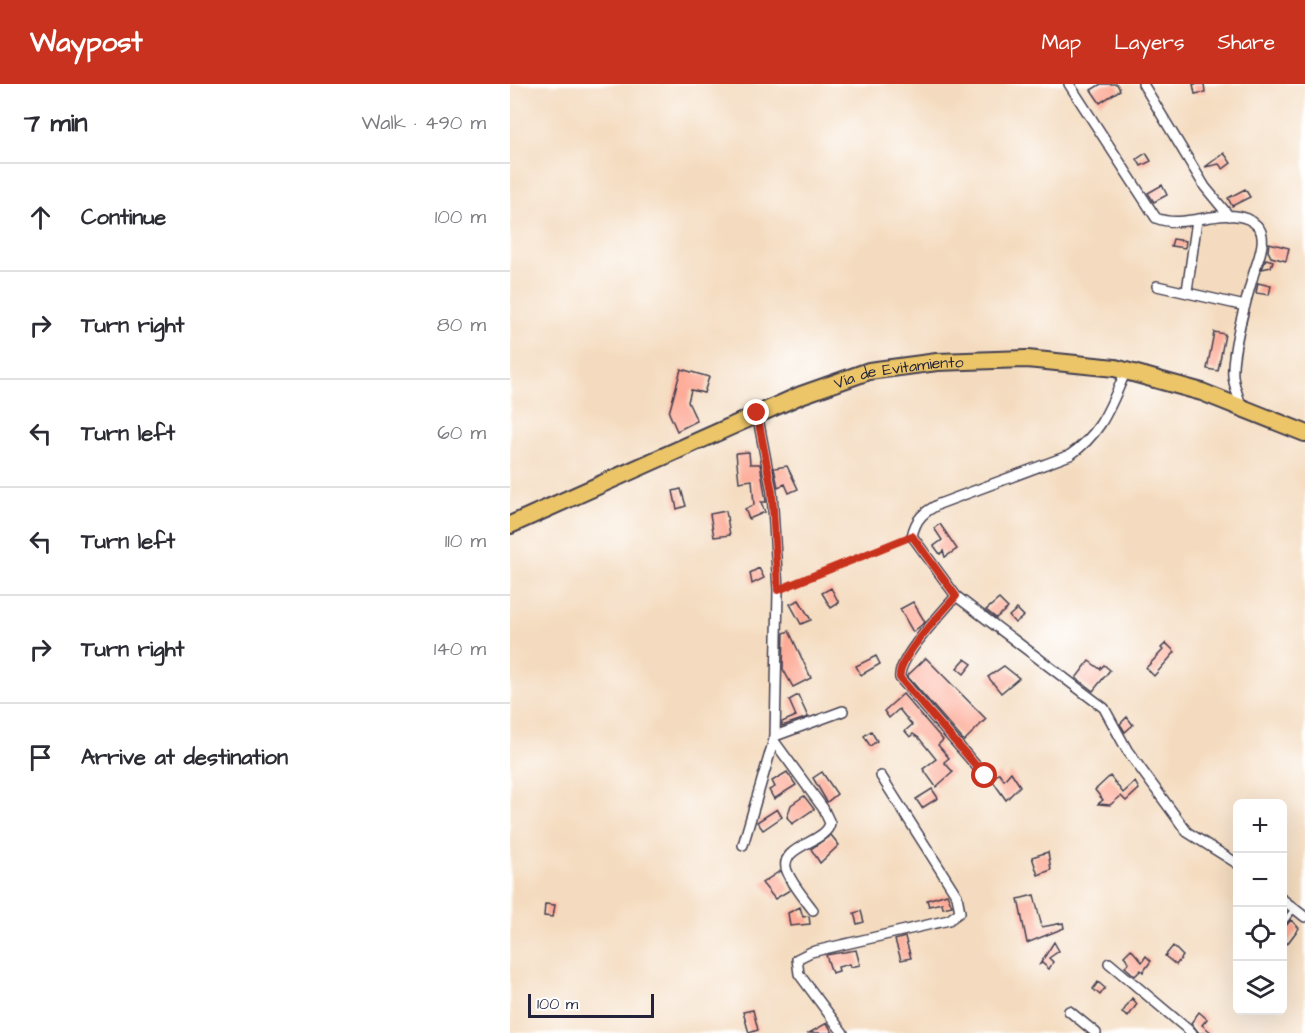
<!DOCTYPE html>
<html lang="en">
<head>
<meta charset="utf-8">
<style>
	:root { --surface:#fff; --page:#f7f7f7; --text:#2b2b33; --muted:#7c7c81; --line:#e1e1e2; --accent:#c8321e }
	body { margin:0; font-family:"Architects Daughter",sans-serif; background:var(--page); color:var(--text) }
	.controls { position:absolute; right:18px; bottom:18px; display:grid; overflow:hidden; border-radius:9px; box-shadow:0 6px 24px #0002 }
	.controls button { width:54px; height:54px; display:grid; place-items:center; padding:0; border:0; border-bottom:2px solid var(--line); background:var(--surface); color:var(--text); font:30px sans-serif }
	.scale { position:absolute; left:18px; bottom:15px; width:126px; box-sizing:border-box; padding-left:6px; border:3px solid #22223b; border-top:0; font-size:16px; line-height:21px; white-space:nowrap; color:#22223b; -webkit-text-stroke:4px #fff; paint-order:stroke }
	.stop { position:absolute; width:18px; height:18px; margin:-14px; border:4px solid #c8321e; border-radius:50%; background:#fff }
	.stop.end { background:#c8321e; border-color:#fff; box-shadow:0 2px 6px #0008 }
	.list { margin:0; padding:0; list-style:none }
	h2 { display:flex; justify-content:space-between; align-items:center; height:78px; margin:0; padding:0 24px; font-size:26px }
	h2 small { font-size:20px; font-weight:400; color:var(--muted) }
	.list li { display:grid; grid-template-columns:39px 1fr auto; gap:18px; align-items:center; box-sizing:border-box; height:108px; padding:0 24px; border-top:2px solid var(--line) }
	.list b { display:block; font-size:22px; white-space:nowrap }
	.list em { font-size:20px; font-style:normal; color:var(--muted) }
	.icon { flex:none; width:33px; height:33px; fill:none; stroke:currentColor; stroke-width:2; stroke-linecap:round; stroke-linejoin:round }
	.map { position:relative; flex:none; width:795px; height:949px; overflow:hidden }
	header { display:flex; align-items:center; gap:36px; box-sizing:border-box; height:84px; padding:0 30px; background:var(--accent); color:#fff }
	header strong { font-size:28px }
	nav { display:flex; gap:33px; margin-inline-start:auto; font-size:21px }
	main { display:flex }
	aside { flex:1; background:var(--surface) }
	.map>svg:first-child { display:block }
</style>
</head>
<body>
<header>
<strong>Waypost</strong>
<nav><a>Map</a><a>Layers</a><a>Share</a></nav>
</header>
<main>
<aside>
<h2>7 min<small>Walk · 490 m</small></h2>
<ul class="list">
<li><svg class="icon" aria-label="ahead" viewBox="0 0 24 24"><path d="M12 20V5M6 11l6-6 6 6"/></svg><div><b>Continue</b></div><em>100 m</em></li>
<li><svg class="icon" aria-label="right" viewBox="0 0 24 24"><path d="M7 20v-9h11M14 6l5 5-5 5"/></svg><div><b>Turn right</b></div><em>80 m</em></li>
<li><svg class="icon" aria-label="left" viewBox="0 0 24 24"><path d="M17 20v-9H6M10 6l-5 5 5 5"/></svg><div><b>Turn left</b></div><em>60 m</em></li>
<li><svg class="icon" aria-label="left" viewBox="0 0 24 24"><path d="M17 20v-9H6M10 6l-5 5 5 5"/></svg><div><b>Turn left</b></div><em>110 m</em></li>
<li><svg class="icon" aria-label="right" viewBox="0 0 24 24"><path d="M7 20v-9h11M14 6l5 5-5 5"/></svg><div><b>Turn right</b></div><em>140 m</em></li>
<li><svg class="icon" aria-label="arrive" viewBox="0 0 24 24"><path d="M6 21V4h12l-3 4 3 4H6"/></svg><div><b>Arrive at destination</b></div></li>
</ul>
</aside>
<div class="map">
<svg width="795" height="949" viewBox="0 0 795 949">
	<rect width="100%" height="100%" fill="#fff"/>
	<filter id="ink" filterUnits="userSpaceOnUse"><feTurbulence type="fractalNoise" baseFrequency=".0167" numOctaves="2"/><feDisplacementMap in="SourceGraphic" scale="12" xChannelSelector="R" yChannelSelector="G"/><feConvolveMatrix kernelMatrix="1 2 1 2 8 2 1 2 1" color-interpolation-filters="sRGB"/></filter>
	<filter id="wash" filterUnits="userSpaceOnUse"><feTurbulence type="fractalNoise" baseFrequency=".008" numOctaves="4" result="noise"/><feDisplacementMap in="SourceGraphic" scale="24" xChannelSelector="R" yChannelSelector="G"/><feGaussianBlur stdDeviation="1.35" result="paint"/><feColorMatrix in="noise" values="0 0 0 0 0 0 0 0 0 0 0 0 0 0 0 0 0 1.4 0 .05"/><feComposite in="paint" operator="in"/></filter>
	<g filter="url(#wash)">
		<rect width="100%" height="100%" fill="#f4dbbf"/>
		<g id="blocks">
			<path fill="#fdaa96" d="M591,0H607L610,6L590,19L581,6Z
				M683,0H694L695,8L685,10Z
				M636,69L641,77L631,82L627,75Z
				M714,69L721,79L713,85L709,80L695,83Z
				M652,101L657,111L644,118L638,109Z
				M735,105L740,113L722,122L718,114Z
				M663,155L676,157L675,164L661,162Z
				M759,159L779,164L776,177L761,173L758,167Z
				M756,175L763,177L761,183L752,185Z
				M748,199L761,202L759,211L746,209Z
				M704,248L715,250L708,287L697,285Z
				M171,285L199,293L194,309L181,306L178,318L187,337L167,347L159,329Z
				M239,368L240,380H250L256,418H251L255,428L239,435L235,425L244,421L242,396L229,398L226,369Z
				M277,382L288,405L279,409L275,400L268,403L264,384Z
				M171,405L176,422L167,425L163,407Z
				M216,427L220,451L204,453L200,430Z
				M430,440L447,465L435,473L433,467L430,470L424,462L432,456L424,444Z
				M249,484L254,494L242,500L240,489Z
				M321,504L329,519L321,524L312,509Z
				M489,515L498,524L486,534L476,526Z
				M289,516L301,536L291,540L280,520Z
				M403,518L415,538L403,548L390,525Z
				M507,525L514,532L505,539L499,532Z
				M279,547L301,594L283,603L273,585L274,549Z
				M656,559L665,568L644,592L636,584L653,566L651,564Z
				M366,572L370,580L351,591L346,582Z
				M416,574L476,635L454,657L397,592Z
				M455,575L462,580L454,590L447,584Z
				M579,577L590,585L594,581L600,586L583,607L566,594Z
				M494,582L509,594L491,609L478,593Z
				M393,610L433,656L428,661L439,674L434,678L443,688L426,703L413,685L426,675L409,654L403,650L400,653L395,647L402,641L389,625L379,634L374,627Z
				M288,611L298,633L272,642V638L286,632L279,616Z
				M617,633L623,641L615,648L610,640Z
				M361,647L367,657L360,662L354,652Z
				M277,688L286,701L264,715L259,706L265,703L262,697Z
				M312,688L327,710L317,718L303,694Z
				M501,688L510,702L496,716L482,696L489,689L494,696Z
				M600,692L613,709L625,698L629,705L616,717L611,712L600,721L588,720L593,716L585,706Z
				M422,705L428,714L412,724L406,715Z
				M294,712L304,725L282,740L277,733L281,721Z
				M267,725L272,733L253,746L247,738Z
				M321,751L329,761L310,779L301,765Z
				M538,768L541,786L528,791L522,773Z
				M270,787L280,806L265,815L252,799Z
				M437,810L442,822L433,824L432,819L419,822L417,816Z
				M524,811L532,843L553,839L554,844L517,859L508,815Z
				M35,820L45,821L43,833L34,832Z
				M290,823L293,833L299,832L300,840L280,842L278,829Z
				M351,827L354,838L347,840L344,829Z
				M781,836L789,844L777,860L772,855V846Z
				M395,853L401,874L391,876L385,856Z
				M544,858L549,867L539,874L543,878L539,885L532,879L530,880Z
				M663,862L673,872L666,881L655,872Z
				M621,865L632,878L636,872L641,877L633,888L631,886L625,892L615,883L619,878L614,872Z
				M346,866L350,881L341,883L340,880L328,883L329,887L322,889L316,871Z
				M588,898L595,904L590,911L583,905Z
				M622,914L627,920L618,933L612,929Z
				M243,926L248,946L239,949L233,928Z
				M689,928L697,935L692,941L702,949H689L681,939Z
				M317,939L323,949H299Z"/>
		</g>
	</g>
	<g filter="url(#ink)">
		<use href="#blocks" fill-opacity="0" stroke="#423e4f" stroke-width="1.5"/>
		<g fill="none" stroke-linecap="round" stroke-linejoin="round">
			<defs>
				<path id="lane" d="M772,840L785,824"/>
				<path id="street" d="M559,0L646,134C675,146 709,123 738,135C744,138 751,144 752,152C754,164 746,181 743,192C736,217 721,268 723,292C724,303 729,314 732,324
					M633,0L695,103L719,132
					M647,202L735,222
					M677,207L687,136
					M616,287C600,322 593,348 560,371L429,420C414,428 406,434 402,452L446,512L594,624L617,666L677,748L728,780
					M446,512C433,528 387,575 390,594L475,692
					M265,652L333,627
					M264,657L313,724L320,739C317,759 267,762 277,787C282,800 294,814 303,826
					M233,761L265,652L268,506L262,408L247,329
					M772,815L795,833
					M599,879L682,949
					M559,927L586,949
					M333,949L289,890L287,875L301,868L439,836L450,828L447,812L371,692"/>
				<g id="highway">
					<path id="s1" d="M0,441L291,311L359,287L427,278L517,275L605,284L692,308L795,349"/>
				</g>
			</defs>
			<use href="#lane" stroke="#423e4f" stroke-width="8"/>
			<use href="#street" stroke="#423e4f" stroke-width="12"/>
			<use href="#highway" stroke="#423e4f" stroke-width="20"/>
			<path stroke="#423e4f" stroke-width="1.5" stroke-dasharray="1.5 4.5" stroke-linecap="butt" d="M278,502L393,455"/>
			<use href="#lane" stroke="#fff" stroke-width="4.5"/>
			<use href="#street" stroke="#fff" stroke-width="9"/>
			<use href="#highway" stroke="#ecc569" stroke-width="16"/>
		</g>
	</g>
	<g fill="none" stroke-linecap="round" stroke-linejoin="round" filter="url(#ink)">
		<path stroke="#c8321e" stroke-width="8" d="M247,329L262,408L268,506L402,452L446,512C433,528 386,575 390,594L475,692"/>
	</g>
	<g text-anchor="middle" stroke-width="4.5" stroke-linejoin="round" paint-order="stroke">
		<g font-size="16" fill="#22223b" stroke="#fff">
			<text dy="6" stroke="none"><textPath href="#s1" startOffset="420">Vía de Evitamiento</textPath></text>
		</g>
	</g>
</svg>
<div class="controls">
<button>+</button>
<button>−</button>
<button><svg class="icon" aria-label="locate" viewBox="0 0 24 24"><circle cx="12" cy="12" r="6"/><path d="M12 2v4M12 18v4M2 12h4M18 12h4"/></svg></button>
<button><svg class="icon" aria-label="layers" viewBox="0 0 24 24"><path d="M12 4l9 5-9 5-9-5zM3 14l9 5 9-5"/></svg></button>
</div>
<div class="scale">100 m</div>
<div class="stop" style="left:475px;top:692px"></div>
<div class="stop end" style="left:247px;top:329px"></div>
</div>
</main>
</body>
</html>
